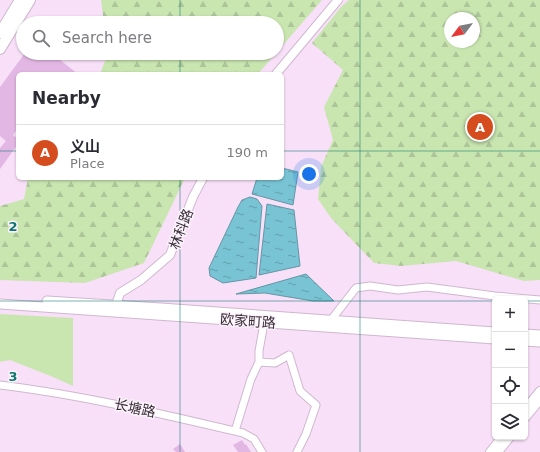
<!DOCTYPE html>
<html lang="en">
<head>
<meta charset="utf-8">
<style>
	:root { --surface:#fff; --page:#f7f7f7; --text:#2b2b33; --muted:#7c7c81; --line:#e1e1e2; --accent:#d54d1e }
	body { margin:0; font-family:"DejaVu Sans","Noto Sans SC",sans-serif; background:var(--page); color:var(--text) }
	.controls { position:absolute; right:12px; bottom:12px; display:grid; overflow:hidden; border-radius:6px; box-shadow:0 1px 3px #0004 }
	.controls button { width:36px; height:36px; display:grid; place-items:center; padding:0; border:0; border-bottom:1px solid var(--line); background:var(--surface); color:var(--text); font:20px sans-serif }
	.compass { position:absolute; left:444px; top:12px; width:36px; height:36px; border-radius:50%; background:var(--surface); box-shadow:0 1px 3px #0004; rotate:238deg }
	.you { position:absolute; left:309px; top:174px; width:14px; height:14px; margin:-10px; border:3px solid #fff; border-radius:50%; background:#1a73e8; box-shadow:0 0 0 6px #1a73e833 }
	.badge { display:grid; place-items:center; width:26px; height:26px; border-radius:50%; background:var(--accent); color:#fff; font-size:13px; font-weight:700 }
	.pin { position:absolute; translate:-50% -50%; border:2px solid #fff; box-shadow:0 1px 4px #0006 }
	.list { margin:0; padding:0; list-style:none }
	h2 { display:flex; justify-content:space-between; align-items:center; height:52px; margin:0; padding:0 16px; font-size:17px }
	h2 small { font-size:13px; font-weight:400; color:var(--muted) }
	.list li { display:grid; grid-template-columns:26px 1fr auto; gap:12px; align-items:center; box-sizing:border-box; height:56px; padding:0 16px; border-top:1px solid var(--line) }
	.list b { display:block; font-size:15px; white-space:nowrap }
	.list p { margin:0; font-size:13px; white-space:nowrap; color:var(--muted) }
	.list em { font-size:13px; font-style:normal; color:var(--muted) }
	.icon { flex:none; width:22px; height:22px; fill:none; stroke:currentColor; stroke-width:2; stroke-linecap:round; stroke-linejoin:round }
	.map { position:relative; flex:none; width:540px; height:452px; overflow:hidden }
	.search { position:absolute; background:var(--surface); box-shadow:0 1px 3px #0004; left:16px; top:16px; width:268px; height:44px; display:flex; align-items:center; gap:10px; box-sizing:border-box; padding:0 14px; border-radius:22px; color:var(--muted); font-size:15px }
	.panel { position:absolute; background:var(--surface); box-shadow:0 1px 3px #0004; left:16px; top:72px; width:268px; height:108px; border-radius:6px }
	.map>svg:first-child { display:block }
</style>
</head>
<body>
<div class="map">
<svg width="540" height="452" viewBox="0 0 540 452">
	<defs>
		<pattern id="forest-firs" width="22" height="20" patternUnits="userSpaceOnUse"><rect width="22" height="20" fill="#c9e6b0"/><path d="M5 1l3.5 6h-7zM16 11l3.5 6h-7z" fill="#adc598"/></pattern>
		<pattern id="water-ripples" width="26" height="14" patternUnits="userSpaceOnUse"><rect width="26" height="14" fill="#78c3d4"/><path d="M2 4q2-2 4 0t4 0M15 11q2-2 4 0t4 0" fill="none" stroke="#639fad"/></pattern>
	</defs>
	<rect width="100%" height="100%" fill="#f8e0f8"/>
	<path fill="#c9e6b0" d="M0,314L73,318V386L53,377L10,360L0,362Z"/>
	<path fill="url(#forest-firs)" fill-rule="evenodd" d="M101,0H322L277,52V23H104Z
		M349,0H540V280L524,281L456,261L401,266L374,263L331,218L318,199L321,167L333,140L324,107L343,70L312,43L341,7ZM450,18H474V42H450Z
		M108,53H276L258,74H100Z
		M28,178H185L144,263L85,283L0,280V206L24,199Z"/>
	<path fill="url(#water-ripples)" stroke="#6496a4" d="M282,168L298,172L293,205L252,194L257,178H282Z
		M250,197L257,199L262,206L256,278L223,283L210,276L209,268L238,207L242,200Z
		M267,204L294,210L300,266L259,275Z
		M306,274L334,301H313L265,293L236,294Z"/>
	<path fill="#e3b7e4" d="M25,53H36L46,60L51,53L78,74H18V128L13,135L18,139V144L0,169V148L6,141L0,136V87Z
		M242,440L245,445L246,444L251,452H238L233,445Z
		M180,444L185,452H176L173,449Z"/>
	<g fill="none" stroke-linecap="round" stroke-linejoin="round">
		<defs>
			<path id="minor" d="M331,320L356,288L370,286L398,290L427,287L495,296L540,300
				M259,362L275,363L289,355L300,391L316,405L306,434L297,452
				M0,385C82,395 162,414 243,433L254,439L262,452
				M235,431L251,379L259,362V351L264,323"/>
			<path id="tertiary" d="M276,74L338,0
				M116,305L120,293L141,280L170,255L193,197L203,178
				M525,409L540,391
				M525,418L540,400
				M490,452L502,437
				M498,452L510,437"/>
			<path id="secondary" d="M47,301L161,308L495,332
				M0,304L495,339
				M525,334L540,335
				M525,341L540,342"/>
			<path id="primary" d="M0,33L20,0
				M0,49L30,0"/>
		</defs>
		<use href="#minor" stroke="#cfb8cf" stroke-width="9"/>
		<use href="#tertiary" stroke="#cfb8cf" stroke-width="10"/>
		<use href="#secondary" stroke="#cfb8cf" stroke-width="11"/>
		<use href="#primary" stroke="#cfb8cf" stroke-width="12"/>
		<use href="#minor" stroke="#fff" stroke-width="7"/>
		<use href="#tertiary" stroke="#fff" stroke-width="8"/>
		<use href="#secondary" stroke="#fff" stroke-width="9"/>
		<use href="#primary" stroke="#fff" stroke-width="10"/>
	</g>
	<path fill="none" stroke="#0f766e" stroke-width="1" stroke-opacity="0.55" d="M180,0V23M360,0V452M180,53V74M0,151H18M282,151H540M180,178V452M0,301H495M525,301H540"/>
	<g text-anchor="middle" stroke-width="3" stroke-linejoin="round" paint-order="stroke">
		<g font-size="14" fill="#352c35" stroke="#fcf3fc">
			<text transform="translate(181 229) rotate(-69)" y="5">林科路</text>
			<text transform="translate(248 321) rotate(4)" y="5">欧家町路</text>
			<text transform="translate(135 408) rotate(12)" y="5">长塘路</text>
		</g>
	</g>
	<g font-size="13" text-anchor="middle" font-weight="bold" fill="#0f766e" stroke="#fcf3fc" stroke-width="3" stroke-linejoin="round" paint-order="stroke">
		<text x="13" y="231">2</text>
		<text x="13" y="381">3</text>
	</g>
</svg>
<div class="controls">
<button>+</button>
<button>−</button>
<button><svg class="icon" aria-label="locate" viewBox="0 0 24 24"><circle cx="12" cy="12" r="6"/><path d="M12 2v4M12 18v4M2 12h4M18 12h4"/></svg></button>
<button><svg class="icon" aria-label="layers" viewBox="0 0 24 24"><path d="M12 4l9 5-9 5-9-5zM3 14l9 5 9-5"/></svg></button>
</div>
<svg class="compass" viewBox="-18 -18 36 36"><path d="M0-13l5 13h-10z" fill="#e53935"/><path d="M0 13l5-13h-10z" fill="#7c7c81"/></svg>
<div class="you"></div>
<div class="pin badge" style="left:480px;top:127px">A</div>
<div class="search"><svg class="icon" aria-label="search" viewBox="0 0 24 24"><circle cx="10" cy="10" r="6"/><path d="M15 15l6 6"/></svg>Search here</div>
<section class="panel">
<h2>Nearby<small></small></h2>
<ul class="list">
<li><span class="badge">A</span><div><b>义山</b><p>Place</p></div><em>190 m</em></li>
</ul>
</section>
</div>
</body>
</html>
